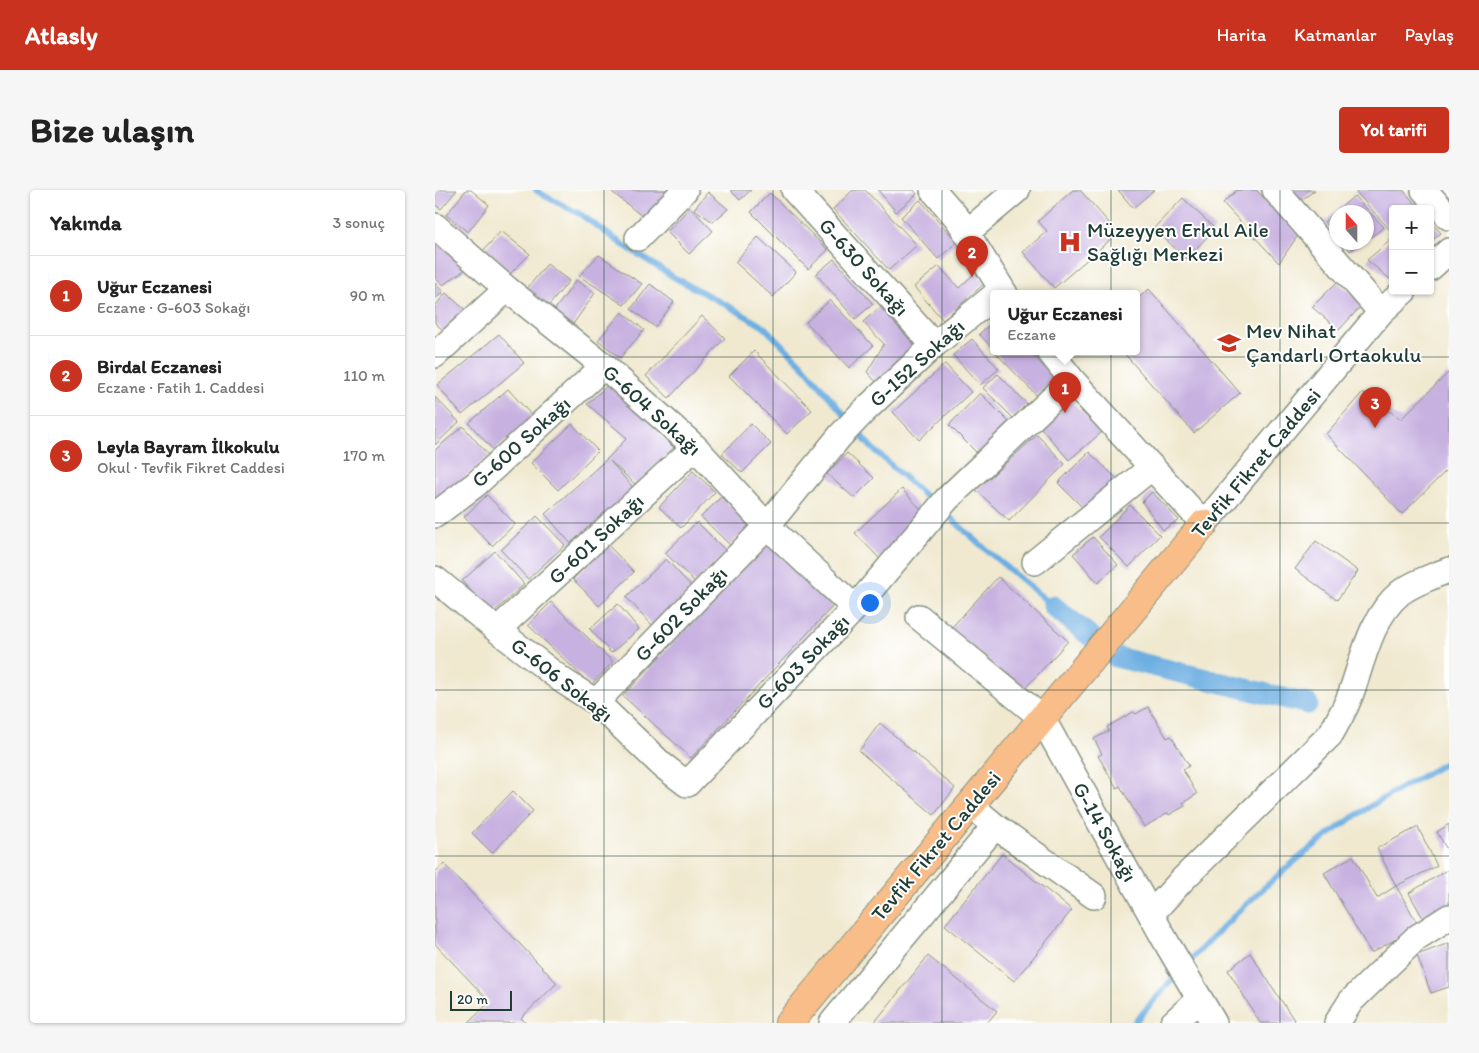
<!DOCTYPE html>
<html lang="tr">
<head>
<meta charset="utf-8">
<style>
	:root { --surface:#fff; --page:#f6f6f6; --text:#222; --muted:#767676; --line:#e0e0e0; --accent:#c8321e }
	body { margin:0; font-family:Itim,sans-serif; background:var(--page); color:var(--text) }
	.controls { position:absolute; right:15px; top:15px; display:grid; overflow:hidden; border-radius:5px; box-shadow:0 1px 4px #0004 }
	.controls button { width:45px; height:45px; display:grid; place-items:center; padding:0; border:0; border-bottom:1px solid var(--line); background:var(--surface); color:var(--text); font:25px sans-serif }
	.compass { position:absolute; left:894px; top:15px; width:45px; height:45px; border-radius:50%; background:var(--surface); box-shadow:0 1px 4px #0004; rotate:339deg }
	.scale { position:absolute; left:15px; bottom:12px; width:62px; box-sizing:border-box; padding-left:5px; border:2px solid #1f3d34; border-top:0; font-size:14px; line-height:18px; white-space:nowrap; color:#1f3d34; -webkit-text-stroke:4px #fff; paint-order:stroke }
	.you { position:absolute; left:434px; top:412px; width:18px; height:18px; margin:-12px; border:4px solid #fff; border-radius:50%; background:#1a73e8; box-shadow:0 0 0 8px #1a73e833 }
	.badge { display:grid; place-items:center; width:32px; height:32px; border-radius:50%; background:var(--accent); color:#fff; font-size:16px; font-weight:700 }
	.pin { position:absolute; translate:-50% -41px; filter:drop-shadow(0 1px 2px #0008) }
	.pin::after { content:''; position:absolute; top:26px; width:18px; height:15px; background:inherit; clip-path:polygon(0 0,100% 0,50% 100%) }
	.popup { position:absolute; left:555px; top:100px; width:150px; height:65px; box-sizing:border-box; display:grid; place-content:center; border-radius:5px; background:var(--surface); filter:drop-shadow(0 1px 4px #0005); font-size:16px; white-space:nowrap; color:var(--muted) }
	.popup b { font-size:19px; color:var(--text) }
	.popup::after { content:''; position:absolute; left:50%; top:100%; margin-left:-10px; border:10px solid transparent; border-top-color:var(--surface) }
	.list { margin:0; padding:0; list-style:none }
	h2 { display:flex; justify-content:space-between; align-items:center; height:65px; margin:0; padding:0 20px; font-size:21px }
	h2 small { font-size:16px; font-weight:400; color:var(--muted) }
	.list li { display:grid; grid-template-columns:32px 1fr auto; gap:15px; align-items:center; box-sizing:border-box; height:80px; padding:0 20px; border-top:1px solid var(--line) }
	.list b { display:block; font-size:19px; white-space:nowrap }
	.list p { margin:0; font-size:16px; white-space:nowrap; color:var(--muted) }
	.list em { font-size:16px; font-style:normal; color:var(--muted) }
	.map { position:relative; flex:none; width:1014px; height:833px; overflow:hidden; border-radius:5px }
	header { display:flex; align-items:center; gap:30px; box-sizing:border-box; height:70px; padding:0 25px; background:var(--accent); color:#fff }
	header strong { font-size:24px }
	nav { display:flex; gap:28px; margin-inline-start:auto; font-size:18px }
	.intro { display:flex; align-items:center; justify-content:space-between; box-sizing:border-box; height:120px; padding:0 30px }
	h1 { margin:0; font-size:35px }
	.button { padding:12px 22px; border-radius:5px; background:var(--accent); color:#fff; font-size:18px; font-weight:700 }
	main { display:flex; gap:30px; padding:0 30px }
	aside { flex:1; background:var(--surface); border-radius:5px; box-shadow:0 1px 4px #0004 }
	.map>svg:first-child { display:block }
</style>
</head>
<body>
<header>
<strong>Atlasly</strong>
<nav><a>Harita</a><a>Katmanlar</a><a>Paylaş</a></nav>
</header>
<div class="intro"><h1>Bize ulaşın</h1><a class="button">Yol tarifi</a></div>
<main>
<aside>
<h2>Yakında<small>3 sonuç</small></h2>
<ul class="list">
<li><span class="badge">1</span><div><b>Uğur Eczanesi</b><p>Eczane · G-603 Sokağı</p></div><em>90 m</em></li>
<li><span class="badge">2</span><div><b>Birdal Eczanesi</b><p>Eczane · Fatih 1. Caddesi</p></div><em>110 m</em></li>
<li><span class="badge">3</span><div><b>Leyla Bayram İlkokulu</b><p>Okul · Tevfik Fikret Caddesi</p></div><em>170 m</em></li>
</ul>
</aside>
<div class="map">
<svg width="1014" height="833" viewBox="0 0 1014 833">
	<rect width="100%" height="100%" fill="#fff"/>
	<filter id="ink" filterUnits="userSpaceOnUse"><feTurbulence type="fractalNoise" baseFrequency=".02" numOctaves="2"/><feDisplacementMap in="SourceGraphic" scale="10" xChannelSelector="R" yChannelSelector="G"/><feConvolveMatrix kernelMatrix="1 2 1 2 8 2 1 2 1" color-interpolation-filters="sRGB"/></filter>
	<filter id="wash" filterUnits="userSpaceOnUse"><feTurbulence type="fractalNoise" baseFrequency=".0096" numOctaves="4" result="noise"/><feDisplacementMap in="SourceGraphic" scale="20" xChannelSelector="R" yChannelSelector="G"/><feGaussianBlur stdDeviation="1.12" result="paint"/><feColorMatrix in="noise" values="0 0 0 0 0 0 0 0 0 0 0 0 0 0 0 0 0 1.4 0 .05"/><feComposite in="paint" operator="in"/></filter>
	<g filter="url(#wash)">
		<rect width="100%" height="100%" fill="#f0e9d0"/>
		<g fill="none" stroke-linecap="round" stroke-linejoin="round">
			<path stroke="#6eafe2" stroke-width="6" d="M101,0L108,5L145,24L187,54L240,88L297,118L329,137L365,172L413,229
				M419,237L436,257L500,315
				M508,321L556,364L618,416
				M752,774C807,715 866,660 934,617C960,601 988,586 1014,571
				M699,833L743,783"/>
			<path stroke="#6eafe2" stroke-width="21" d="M618,416L681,467L873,514"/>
		</g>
		<g id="blocks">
			<path fill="#c7b1e0" d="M0,0H22L6,19L0,15Z
				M31,0H36L54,15L33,42L11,25Z
				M178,0H240L213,31L177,2Z
				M295,0H316L305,10Z
				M418,0H430L482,55L454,80L398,19Z
				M443,0H479L482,4L461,22Z
				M638,0H645L683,43L619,98L588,62L612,41L603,31Z
				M683,0H719L698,18Z
				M802,0H821L864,44L844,73L788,13Z
				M855,0H880L865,11Z
				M919,0H968L985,19H958V43Z
				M273,2L293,19L278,32L259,19Z
				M335,3L393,60L373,79L316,22Z
				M919,6L949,37L932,50V22H902V46L889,32Z
				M748,8L780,39L751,69L719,38Z
				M485,10L522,52L503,69L466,27Z
				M255,17L278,41L254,64L232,42Z
				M995,31L1006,43L995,52Z
				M66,41L95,64L73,86L46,63Z
				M323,47L361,82L338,107L300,72Z
				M958,48V88L956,90L932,70Z
				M4,52L31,79L8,95L0,88V57Z
				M908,52H928L915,61Z
				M164,65L207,94L189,115L144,86Z
				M399,69L438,114L420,129L381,84Z
				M112,74L134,91L112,118L90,101Z
				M504,76L524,98L541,82L550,93L508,130L479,97Z
				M141,90L160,103L136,137L117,124Z
				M902,92L929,113L904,140L877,117Z
				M0,93L8,102L0,109Z
				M215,94L239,112L220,137L196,119Z
				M714,99L805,203L759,243L688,162H701V110Z
				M11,103L35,124L15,146L0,133V116Z
				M395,110L438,156L414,178L371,132Z
				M445,117L484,160L445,196L432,182L449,154L428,132Z
				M187,122L209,140L185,168L163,150Z
				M267,126L290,148L234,208L211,186Z
				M559,131V160L544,144Z
				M64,144L89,173L27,225L2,195Z
				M537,149L564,179L545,195L518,165Z
				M319,161L377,220L352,244L294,186Z
				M560,162H595L620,189L602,206Z
				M510,174L536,202L484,250L458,222Z
				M1014,182V278L967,324L891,244L927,203L966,229Z
				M563,184L592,214L578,228L548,198Z
				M176,192L239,258L201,295L175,271L200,300L137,355L110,324L173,268L192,248L152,214Z
				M73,199L98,227L59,261L34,233Z
				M545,203L575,233L544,265L514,235Z
				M0,207L24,232L0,255Z
				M636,211L667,242L634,270L605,237Z
				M137,234L163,261L123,300L96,273Z
				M316,234L336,254L307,283L287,264Z
				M28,236L54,266L0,313V260Z
				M602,245L630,274L574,331L541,300Z
				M654,262L684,291L653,323L623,293Z
				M412,263L439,288L419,308L392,284Z
				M258,281L280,302L246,338L224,317Z
				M467,299L491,325L445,369L420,343Z
				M717,302L744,330L728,340L707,312Z
				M52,305L80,334L57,356L29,327Z
				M286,307L316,336L295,355L266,327Z
				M695,315L725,345L694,377L664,347Z
				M102,326L130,355L93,389L66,360Z
				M262,332L292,362L261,393L230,363Z
				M658,347L683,375L663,393L638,364Z
				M881,351L923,381L902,410L860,379Z
				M331,353L398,416L256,568L188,506Z
				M173,355L199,382L164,416L138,389Z
				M60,361L89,394L57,424L27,391Z
				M231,369L258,398L218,436L191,407Z
				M563,387L633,451L587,502L516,438Z
				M116,412L178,472L156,495L93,435Z
				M183,414L204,439L176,463L155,439Z
				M713,517L732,548L736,546L754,576L748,580L762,604L748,613L750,616L734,625L733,623L709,637L685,596L682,598L663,566L667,564L659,549L674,541L672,537L698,522L701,524Z
				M445,533L520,598L499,625L424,561Z
				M78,601L98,621L57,663L37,643Z
				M1014,634V663L1002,642Z
				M983,637L1002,676L961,696L942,658Z
				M567,664L637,720L579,791L510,735Z
				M918,666L942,708L961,696L984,736L936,763L889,683Z
				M9,674L122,793L86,828L91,833H33L55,812L0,754V682Z
				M1014,679V715L989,730L974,703Z
				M1014,753V797L996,803L982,765Z
				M815,763L861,833H825L793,780Z
				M493,766L562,821L552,833H439Z"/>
		</g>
	</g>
	<g filter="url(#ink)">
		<use href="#blocks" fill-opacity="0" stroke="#889382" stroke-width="1"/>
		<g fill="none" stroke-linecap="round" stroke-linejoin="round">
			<defs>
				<path id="minor" d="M359,0L499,155
					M498,0L523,29L570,104
					M840,0L946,122
					M989,0L1014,27
					M0,36L72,99L169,176L260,257L332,336L420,418
					M531,43L582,0
					M203,48L250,0
					M995,78L1014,61
					M615,162L637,190L769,334L946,122L969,101
					M0,165L72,99
					M0,325L41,294L169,176
					M600,372L717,277
					M0,389L62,440L128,491L161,512L227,575L252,594L420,418L512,309L637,190
					M484,427L607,528L734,757L779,833
					M62,440L260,257
					M161,512L332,336L405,246L429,221L499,155L559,106
					M560,636L659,706
					M716,724L748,689L895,545C903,531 911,518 916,503C928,470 936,427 965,403C975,395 1002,384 1014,380
					M397,833L560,636L535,615
					M738,833L764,809
					M902,833L916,811L981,748L1014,727"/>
				<path id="major" d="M354,833L769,334"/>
			</defs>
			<use href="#minor" stroke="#889382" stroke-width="28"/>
			<use href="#major" stroke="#889382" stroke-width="30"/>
			<use href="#minor" stroke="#fff" stroke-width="25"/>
			<use href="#major" stroke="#f8bd88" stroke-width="28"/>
		</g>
	</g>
	<path fill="none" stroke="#1f3d34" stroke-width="1" stroke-opacity="0.55" d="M169,0V833M338,0V833M507,0V833M676,0V833M845,0V833M0,167H1014M0,333H1014M0,500H1014M0,666H1014"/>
	<defs>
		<symbol id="hospital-bare" viewBox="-9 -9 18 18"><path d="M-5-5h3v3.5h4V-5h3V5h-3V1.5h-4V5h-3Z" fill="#c8321e" stroke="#fff" stroke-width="2.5" paint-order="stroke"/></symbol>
		<symbol id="school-bare" viewBox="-9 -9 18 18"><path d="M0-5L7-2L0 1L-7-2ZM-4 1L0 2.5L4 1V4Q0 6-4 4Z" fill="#c8321e" stroke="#fff" stroke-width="2.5" paint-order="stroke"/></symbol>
	</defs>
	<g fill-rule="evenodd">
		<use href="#hospital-bare" x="619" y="36" width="32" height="32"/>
		<use href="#school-bare" x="778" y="137" width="32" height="32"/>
	</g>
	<g text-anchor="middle" stroke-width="4" stroke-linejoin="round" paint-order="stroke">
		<g font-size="21" fill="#1f3d34" stroke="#fff" text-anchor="start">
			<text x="652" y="47">Müzeyyen Erkul Aile<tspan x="652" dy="24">Sağlığı Merkezi</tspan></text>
			<text x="811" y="148">Mev Nihat<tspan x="811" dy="24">Çandarlı Ortaokulu</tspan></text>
		</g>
		<g font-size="21" fill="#1f3d34" stroke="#fff">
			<text transform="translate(429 77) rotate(48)" y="7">G-630 Sokağı</text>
			<text transform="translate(482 173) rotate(-42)" y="7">G-152 Sokağı</text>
			<text transform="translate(217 220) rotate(42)" y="7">G-604 Sokağı</text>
			<text transform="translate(86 252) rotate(-42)" y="7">G-600 Sokağı</text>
			<text transform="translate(821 273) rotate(-50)" y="7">Tevfik Fikret Caddesi</text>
			<text transform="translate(161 349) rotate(-43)" y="7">G-601 Sokağı</text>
			<text transform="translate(246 424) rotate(-46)" y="7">G-602 Sokağı</text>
			<text transform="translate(368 472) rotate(-46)" y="7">G-603 Sokağı</text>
			<text transform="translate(127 490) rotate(38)" y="7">G-606 Sokağı</text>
			<text transform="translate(670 642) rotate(61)" y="7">G-14 Sokağı</text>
			<text transform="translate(501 656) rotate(-50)" y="7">Tevfik Fikret Caddesi</text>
		</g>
	</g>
</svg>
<div class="controls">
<button>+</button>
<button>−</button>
</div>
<svg class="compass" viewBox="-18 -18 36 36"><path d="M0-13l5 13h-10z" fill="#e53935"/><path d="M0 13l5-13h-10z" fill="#767676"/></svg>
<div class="scale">20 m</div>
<div class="you"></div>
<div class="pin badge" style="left:630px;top:223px">1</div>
<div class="popup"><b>Uğur Eczanesi</b>Eczane</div>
<div class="pin badge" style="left:537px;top:87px">2</div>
<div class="pin badge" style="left:940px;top:238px">3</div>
</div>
</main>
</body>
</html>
